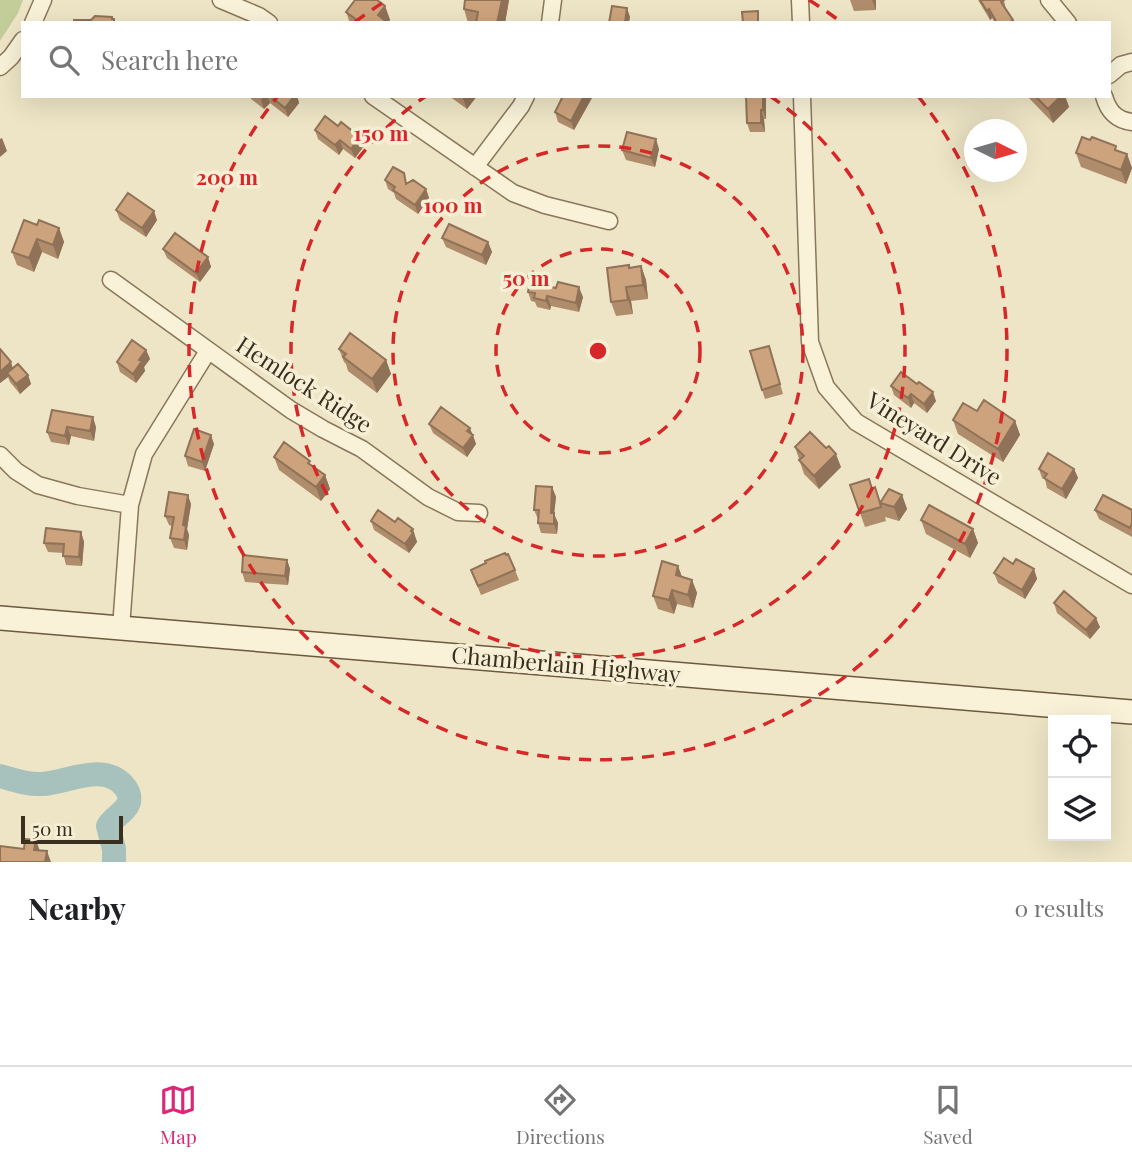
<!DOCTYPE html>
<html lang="en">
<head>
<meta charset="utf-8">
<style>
	:root { --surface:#fff; --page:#f6f6f6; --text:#202124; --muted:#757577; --line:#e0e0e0; --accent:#db2777 }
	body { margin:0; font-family:"Playfair Display",serif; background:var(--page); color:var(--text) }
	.controls { position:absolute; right:21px; bottom:21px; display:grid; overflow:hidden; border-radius:0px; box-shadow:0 7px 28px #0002 }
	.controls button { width:63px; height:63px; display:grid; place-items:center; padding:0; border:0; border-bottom:2px solid var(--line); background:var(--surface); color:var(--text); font:35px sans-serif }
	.compass { position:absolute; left:964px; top:119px; width:63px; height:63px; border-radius:50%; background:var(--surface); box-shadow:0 7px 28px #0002; rotate:95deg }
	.scale { position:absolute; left:21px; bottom:18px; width:102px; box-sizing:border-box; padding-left:7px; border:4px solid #3a2e1f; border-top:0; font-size:19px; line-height:24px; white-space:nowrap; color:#3a2e1f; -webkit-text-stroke:5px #f6efd5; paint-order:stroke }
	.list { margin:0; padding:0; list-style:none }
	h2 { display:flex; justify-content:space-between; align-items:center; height:91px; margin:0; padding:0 28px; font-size:30px }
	h2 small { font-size:23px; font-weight:400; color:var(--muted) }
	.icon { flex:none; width:38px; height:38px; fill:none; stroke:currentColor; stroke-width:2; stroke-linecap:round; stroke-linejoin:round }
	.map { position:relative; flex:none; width:1132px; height:862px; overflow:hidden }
	.search { position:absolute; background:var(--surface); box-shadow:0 7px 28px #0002; left:21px; right:21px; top:21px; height:77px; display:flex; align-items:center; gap:18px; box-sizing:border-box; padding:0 24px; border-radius:0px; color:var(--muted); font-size:26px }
	.sheet { height:203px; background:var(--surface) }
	nav { display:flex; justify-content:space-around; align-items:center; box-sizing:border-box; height:98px; border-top:2px solid var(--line); background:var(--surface); font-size:19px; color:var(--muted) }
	nav a { display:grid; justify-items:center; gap:4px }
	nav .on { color:var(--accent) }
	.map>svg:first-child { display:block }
</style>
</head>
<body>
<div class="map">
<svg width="1132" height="862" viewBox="0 0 1132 862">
	<rect width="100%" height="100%" fill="#eee5c6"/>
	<path fill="#c3cd99" d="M0,0H23L18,13L0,41Z"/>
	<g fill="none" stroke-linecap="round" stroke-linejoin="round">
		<path stroke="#a7c2bc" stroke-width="24" d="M0,776C14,780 28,785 42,784C67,783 104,761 125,787C128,791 130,797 129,802C126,812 113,817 108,826L114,849V862"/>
		<defs>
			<path id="minor" d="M221,0L259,16L269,23
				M800,0L801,23
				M1049,0L1068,23
				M33,23L43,0
				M550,23L553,0
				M0,67L11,57L23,40
				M1109,75L1121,65L1132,62
				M373,96L513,193L545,205L609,221
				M802,96L810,342L826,387L856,422L1132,585
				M1104,96C1108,111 1116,120 1132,122
				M475,167L521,106L526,96
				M111,280L291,410L323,429L362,449L428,497L458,512L479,513
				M0,455L16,471L38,485L78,496L130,505
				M121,628L130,505L144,454L208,351"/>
			<path id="secondary" d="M0,618L1132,712"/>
		</defs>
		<use href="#minor" stroke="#8a775b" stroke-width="19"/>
		<use href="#secondary" stroke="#6c583e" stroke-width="26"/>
		<use href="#minor" stroke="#f9f2d9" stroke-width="16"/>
		<use href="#secondary" stroke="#f9f2d9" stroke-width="23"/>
	</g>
	<path fill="#af8c6b" d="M465,0H509L505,23H468L464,9Z
		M850,0H876V10L854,11Z
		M978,0H1004L1006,10L1013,23H995L992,18L990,20Z
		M385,6L390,20L388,23H350L346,12Z
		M250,96H297L299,103L288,117L270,103L264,109L251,99Z
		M449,96H477L467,109Z
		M563,96H593L574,130L558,122L555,112Z
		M766,96V119H764L765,132H750L747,123Z
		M1027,96H1065L1069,107L1053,123Z
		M338,126L360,137L364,146L355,158L343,149L339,155L318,139L315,130Z
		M659,149L655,167L626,160L622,150Z
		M1076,153L1127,154L1132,168L1126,184L1081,167Z
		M385,180L407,183L426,189L429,198L418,214L396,199L394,193L388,189Z
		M116,210L157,220L146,237L120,220Z
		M37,225L59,228L64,242L58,259L42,252L34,272L17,265L12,252Z
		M468,234L488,242L492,252L486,265L446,247L442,238Z
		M163,249L208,257L211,267L200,282L167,258Z
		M641,266L646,280L648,299L631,301L633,314L616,316L611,302L630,268Z
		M528,292L583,297L579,312L551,306L550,310L537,307L535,302L531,301Z
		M0,349L13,368L28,375L31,384L20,394L10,382L8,377L0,383Z
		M339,349L386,360L391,374L377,393L348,371L346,364L344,362Z
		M146,350L150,359L144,367L145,371L136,383L120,372L117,362Z
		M772,355L783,394L765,399L762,390Z
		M891,386L936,401L927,413L914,403L911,408L894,395Z
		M52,410L96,427L94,441L71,436L69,445L51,442L47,432Z
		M977,411L1015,421L1020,435L1003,462L958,434L953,420Z
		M429,424L473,435L476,444L467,457L433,433Z
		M214,444L205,471L188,466L185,456Z
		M795,447L841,467L819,489L804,474Z
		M274,457L325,475L330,489L321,501L279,470Z
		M1039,469H1074L1078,478L1066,499L1047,488L1045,479L1042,478Z
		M850,485L873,488L880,502L902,495L907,509L899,521L885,517L886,521L865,527Z
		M552,487L556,497L554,514L558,523L557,534L541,533L538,523V519L534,510Z
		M191,504L187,529L189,535L187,550L174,548L170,538L172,526L169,525L165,516Z
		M1095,510H1132V537L1099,519Z
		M921,520L973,529L978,543L970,558L926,534Z
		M371,521L416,539L417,542L409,553L374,530Z
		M81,532L84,542L82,566L66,565L63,553L48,552L44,543Z
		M506,555L515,570L519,580L481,595L471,570Z
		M287,560L290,569L288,585L245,582L242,572Z
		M1013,564L1034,569L1037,579L1025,599L998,583L994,573Z
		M678,566L682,577L692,580L697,593L693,608L677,604L674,614L658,609L653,596Z
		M1054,603L1100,627L1090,639L1057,613Z"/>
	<path fill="#8f7257" d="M502,0H509L505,23H497Z
		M872,0H876V10Z
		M385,6L390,20L388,23L378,15Z
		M627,8L630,17L629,23H625Z
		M989,9L992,18L990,20L987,11Z
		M264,96H267L270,103L264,109L261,100Z
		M294,96H297L299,103L288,117L285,108Z
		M462,96H477L467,109Z
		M584,96H593L574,130L571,121Z
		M763,96H766V119L763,110Z
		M1061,96H1065L1069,107L1053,123L1048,109Z
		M761,110L764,119L765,132L761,123Z
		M360,137L364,146L355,158L351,149Z
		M2,138L7,151L0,157V139Z
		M656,139L659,149L655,167L651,158Z
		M340,140L343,149L339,155L335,145Z
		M1127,154L1132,168L1126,184L1121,170Z
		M426,189L429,198L418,214L415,205Z
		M154,211L157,220L146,237L142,228Z
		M59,228L64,242L58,259L53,245Z
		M37,239L42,252L34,272L29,258Z
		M488,242L492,252L486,265L482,255Z
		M208,257L211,267L200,282L196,273Z
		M641,266L646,280L648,299L643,285Z
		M579,287L583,297L579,312L576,303Z
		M626,287L631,301L633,314L628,300Z
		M547,296L551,306L550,310L546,301Z
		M146,350L150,359L144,367L145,371L136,383L133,374L139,360Z
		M386,360L391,374L377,393L372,379Z
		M11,362L14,372L7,373L8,377L0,383V372Z
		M28,375L31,384L20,394L16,384Z
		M933,392L936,401L927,413L924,404Z
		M911,394L914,403L911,408L908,398Z
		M93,417L96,427L94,441L90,431Z
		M1015,421L1020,435L1003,462L998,449Z
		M67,427L71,436L69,445L65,436Z
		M470,428L476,444L467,457L463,448L467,431Z
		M211,435L214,444L205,471L202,462Z
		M836,454L841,467L819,489L814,476Z
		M1074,469L1078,478L1066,499L1062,489Z
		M325,475L330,489L321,501L316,487Z
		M552,487L556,497L554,514L558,523L557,534L551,513Z
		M188,495L191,504L187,529L189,535L187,550L184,540L183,525Z
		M902,495L907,509L899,521L894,507Z
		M413,529L417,542L409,553L405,544Z
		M973,529L978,543L970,558L965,544Z
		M81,532L84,542L82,566L79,557Z
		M287,560L290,569L288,585L285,576Z
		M678,566L683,580L676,575Z
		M1034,569L1037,579L1025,599L1022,590Z
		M692,580L697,593L693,608L688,595Z
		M672,590L677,604L674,614L669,600Z
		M1096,618L1100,627L1090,639L1086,630Z
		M36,840L41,854L34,850Z
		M47,851L51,862H45Z"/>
	<path fill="#cca37c" stroke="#8f7257" stroke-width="2" d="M355,0H377L385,6L378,15L388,23H361L346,12Z
		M465,0H502L497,23H476L478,12L464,9Z
		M980,0H1004L1001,2L1013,20L1009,23H997L989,9L987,11Z
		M612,6L627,8L625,23H609Z
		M758,11V23H743L742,12Z
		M95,16L112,17V19H114V23H74V20H91Z
		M270,96H294L285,108Z
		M563,96H584L571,121L555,112Z
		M746,96H763V110H761V123H747Z
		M1035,96H1061L1048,109Z
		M325,116L338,126L341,122L360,137L351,149L340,140L335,145L315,130Z
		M627,132L656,139L651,158L622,150Z
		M1082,137L1090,140L1092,137L1116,146L1115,150L1127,154L1121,170L1076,153Z
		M393,167L404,173L406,184L413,180L426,189L415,205L393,190L395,187L385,180Z
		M128,193L154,211L142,228L116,210Z
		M24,220L37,225L39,220L59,228L53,245L37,239L29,258L12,252Z
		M449,224L488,242L482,255L442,238Z
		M175,233L208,257L196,273L163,249Z
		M629,265V268L641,266L643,285L626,287L628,300L611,302L607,268Z
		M530,282L556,288L558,282L579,287L576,303L547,296L546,301L534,298L535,293L528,292Z
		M350,333L386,360L372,379L343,357L346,354L339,349Z
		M132,340L146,350L139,360L142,361L133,374L117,362Z
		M769,346L780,384L762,390L750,351Z
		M0,349L11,362L0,372Z
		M18,364L28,375L16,384L7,373Z
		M901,372L917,384L919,382L933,392L924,404L911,394L908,398L891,386Z
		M984,400L1015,421L998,449L953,420L963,403L977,411Z
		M441,407L470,428L467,431L473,435L463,448L429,424Z
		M52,410L93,417L90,431L67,427L65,436L47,432Z
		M194,429L211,435L202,462L185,456Z
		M810,432L826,448L829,446L836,454L814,476L799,460L804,456L795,447Z
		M284,442L310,461L308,463L325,475L316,487L274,457Z
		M1048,453L1074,469L1062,489L1044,478L1047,474L1039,469Z
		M869,479L872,489L875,487L880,503L889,489L902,495L894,507L880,503L881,507L860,513L850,485Z
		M536,486L552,487L551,513H554V524L538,523L539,510H534Z
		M169,492L188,495L183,525L186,526L184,540L170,538L174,517L165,516Z
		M1103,495L1132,510V523L1130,528L1095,510Z
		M929,505L973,529L965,544L921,520Z
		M378,510L395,522L398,518L413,529L411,531L413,533L405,544L371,521Z
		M46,528L81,532L79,557L63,556L64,544L44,543Z
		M505,553L506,555L508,554L515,570L478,586L471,570L486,563L485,561Z
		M243,555L287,560L285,576L242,572Z
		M1004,558L1013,564L1016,559L1034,569L1022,590L994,573Z
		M662,561L678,566L676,575L692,580L688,595L672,590L669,600L653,596Z
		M1064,591L1096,618L1086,630L1054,603Z
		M25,839L36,840L34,850L47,851L45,862H0V846L24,849Z"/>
	<g fill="none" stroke="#d62828" stroke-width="3.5" stroke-dasharray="12 9">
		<circle cx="598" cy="351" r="102"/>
		<circle cx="598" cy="351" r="205"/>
		<path d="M770 96A307 307 0 1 1 426 96"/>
		<path d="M355 22A409 409 0 0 1 387 0M809 0A409 409 0 0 1 841 22M918 96A409 409 0 1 1 278 96"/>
	</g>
	<g text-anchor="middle" stroke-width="7" stroke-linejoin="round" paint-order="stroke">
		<g font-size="23" fill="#3a2e1f" stroke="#f6efd5">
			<text transform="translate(304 385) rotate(33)" y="8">Hemlock Ridge</text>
			<text transform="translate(934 439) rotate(32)" y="8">Vineyard Drive</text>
			<text transform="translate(566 665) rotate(5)" y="8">Chamberlain Highway</text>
		</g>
	</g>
	<circle cx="598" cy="351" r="10" fill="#d62828" stroke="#f6efd5" stroke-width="3.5"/>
	<g font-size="21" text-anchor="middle" font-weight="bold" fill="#d62828" stroke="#f6efd5" stroke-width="7" stroke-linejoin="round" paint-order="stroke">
		<text x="381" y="141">150 m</text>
		<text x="227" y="185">200 m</text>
		<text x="453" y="213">100 m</text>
		<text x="526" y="286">50 m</text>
	</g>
</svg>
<div class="controls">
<button><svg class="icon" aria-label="locate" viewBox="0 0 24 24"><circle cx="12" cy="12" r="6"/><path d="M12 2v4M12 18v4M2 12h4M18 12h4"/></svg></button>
<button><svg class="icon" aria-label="layers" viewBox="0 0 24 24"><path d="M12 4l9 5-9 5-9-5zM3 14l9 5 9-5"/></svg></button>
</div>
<svg class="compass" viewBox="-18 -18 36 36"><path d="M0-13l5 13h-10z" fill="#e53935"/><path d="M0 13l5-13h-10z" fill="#757577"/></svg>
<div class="scale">50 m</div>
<div class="search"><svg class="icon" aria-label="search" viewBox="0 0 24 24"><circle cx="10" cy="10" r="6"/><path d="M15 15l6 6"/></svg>Search here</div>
</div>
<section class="sheet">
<h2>Nearby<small>0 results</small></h2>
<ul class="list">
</ul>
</section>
<nav>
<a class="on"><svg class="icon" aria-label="map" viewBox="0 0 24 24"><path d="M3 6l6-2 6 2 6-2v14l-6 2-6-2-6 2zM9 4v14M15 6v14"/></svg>Map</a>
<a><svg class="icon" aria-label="directions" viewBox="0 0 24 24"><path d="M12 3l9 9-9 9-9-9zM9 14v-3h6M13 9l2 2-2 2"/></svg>Directions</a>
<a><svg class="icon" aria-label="saved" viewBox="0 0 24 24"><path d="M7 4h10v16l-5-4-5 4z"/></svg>Saved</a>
</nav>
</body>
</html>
